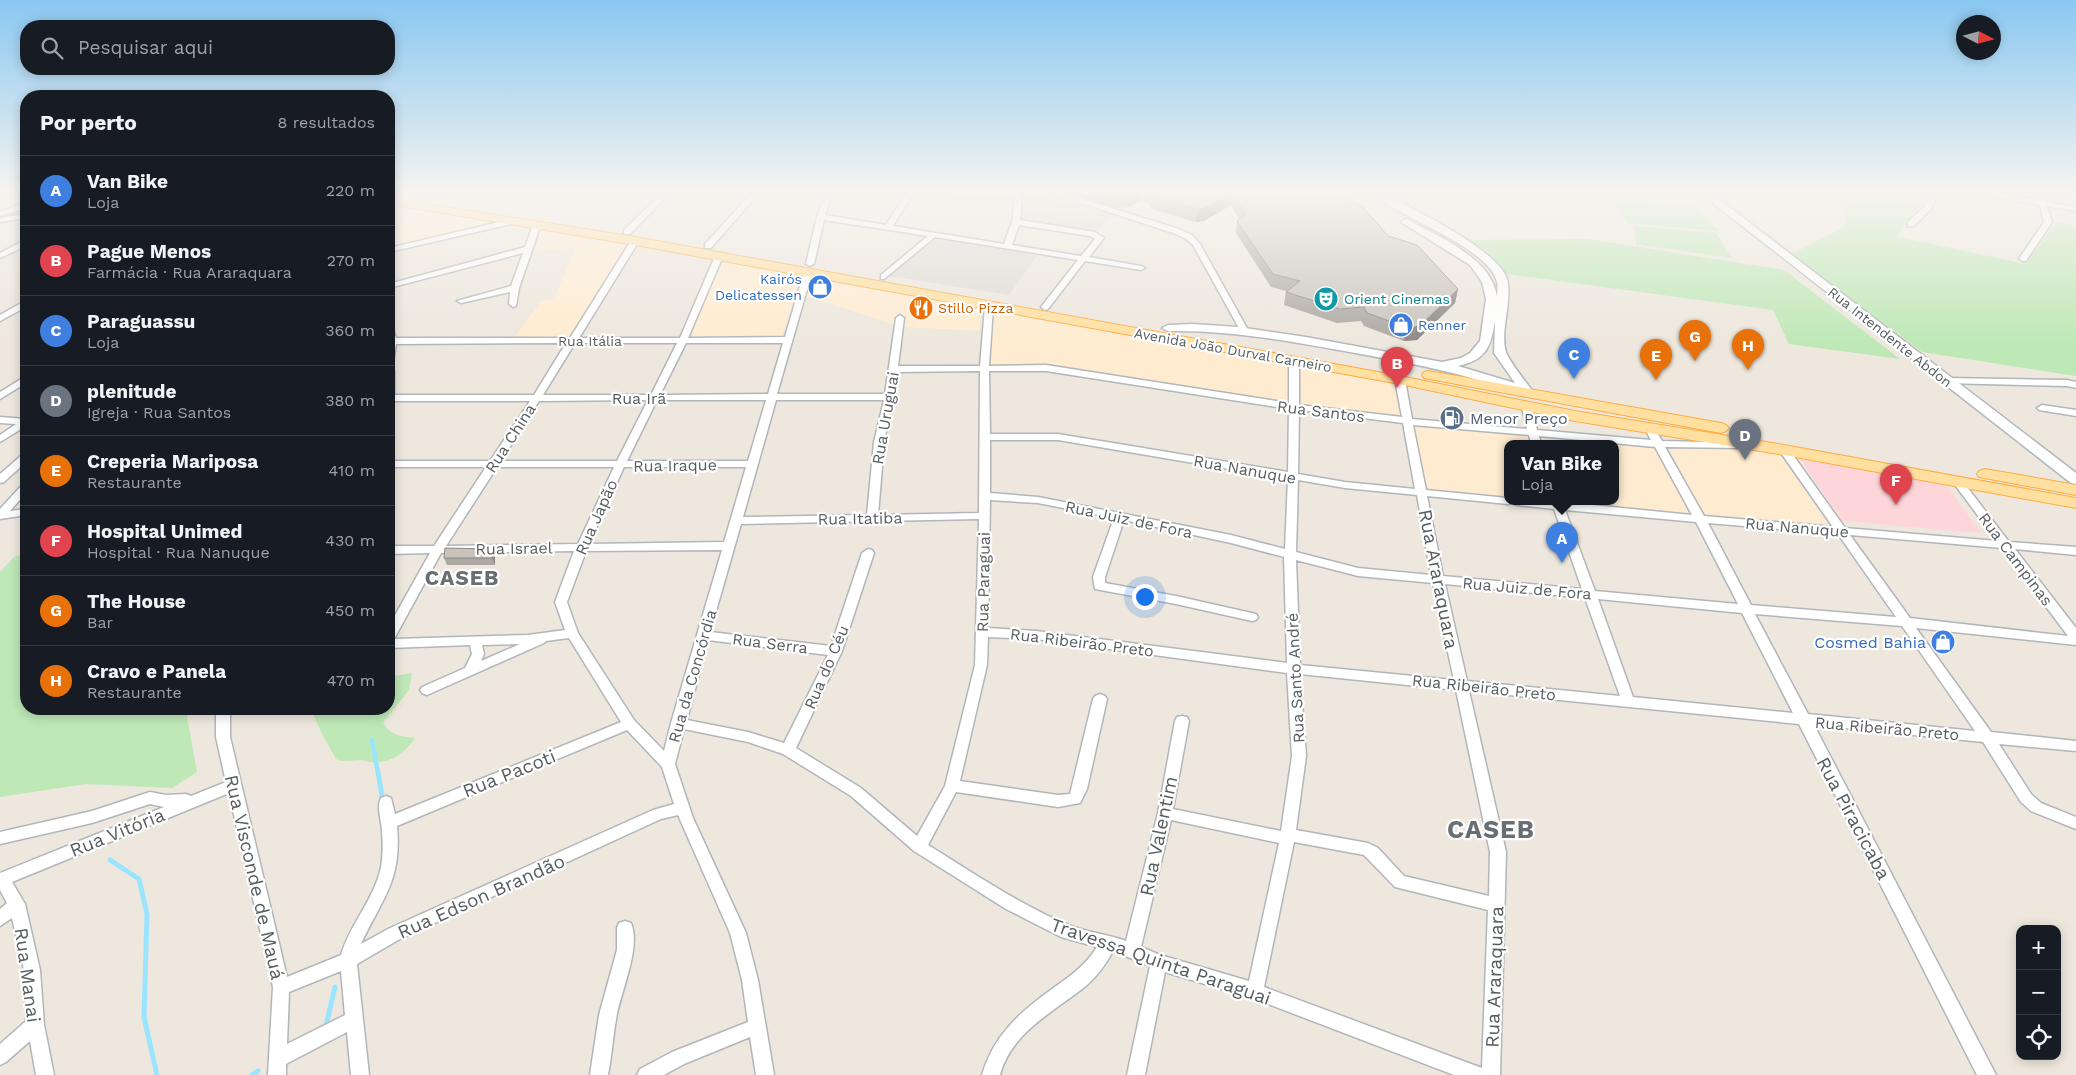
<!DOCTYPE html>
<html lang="pt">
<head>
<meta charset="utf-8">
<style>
	:root { --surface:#171b24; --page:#242831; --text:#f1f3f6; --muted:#9ea1a6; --line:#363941; --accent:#ea580c }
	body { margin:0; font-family:"Work Sans",sans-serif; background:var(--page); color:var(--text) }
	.controls { position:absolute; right:15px; bottom:15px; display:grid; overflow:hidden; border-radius:10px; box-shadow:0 2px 12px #0003 }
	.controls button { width:45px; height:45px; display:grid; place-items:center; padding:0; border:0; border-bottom:1px solid var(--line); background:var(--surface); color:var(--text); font:25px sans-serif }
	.compass { position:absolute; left:1956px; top:15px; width:45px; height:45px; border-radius:50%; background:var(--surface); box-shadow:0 2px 12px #0003; rotate:96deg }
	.you { position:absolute; left:1144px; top:596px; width:18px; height:18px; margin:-12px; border:4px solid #fff; border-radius:50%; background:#1a73e8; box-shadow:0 0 0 8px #1a73e833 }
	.badge { display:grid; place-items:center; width:32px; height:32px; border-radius:50%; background:var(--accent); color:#fff; font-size:16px; font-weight:700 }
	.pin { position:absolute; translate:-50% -41px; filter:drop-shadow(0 1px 2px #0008) }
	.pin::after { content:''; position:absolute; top:26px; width:18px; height:15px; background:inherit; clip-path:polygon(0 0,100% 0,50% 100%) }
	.popup { position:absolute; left:1504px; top:440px; width:115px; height:65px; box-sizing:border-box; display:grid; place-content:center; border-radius:10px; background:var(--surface); filter:drop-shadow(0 1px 4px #0005); font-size:16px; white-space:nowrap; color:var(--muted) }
	.popup b { font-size:19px; color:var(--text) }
	.popup::after { content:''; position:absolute; left:50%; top:100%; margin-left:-10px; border:10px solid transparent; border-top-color:var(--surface) }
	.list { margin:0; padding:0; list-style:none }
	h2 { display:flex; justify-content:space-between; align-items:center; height:65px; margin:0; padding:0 20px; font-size:21px }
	h2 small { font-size:16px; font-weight:400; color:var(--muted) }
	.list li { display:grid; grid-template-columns:32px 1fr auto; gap:15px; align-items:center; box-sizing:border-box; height:70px; padding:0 20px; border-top:1px solid var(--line) }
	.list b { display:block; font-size:19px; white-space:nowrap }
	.list p { margin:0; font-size:16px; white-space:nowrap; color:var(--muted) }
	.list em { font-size:16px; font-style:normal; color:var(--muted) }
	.icon { flex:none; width:28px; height:28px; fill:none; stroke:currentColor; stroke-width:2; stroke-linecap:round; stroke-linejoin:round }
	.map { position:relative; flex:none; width:2076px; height:1075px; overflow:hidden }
	.search { position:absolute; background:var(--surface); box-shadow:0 2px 12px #0003; left:20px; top:20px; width:375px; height:55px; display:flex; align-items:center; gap:12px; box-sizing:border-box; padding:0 18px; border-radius:20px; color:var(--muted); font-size:19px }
	.panel { position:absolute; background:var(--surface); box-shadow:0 2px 12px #0003; left:20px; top:90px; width:375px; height:625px; border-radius:20px }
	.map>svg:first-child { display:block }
</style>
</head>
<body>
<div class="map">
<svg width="2076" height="1075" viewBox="0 0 2076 1075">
	<rect width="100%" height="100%" fill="#ede7dd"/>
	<path fill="#ffecd0" d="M397,206L495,221L392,247Z
		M540,227L628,241L629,247L571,340L513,339L541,301L554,299L575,248L536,251Z
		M722,260L802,274L782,336H691Z
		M813,277L982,309L979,331L905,327L906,315L896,314L898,326L803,295Z
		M991,308L1292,362V405L1039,365L988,366Z
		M1300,364L1394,381L1402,418L1301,406Z
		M1411,424L1528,435L1531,444H1508V498L1429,493Z
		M1538,436L1656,446L1694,516L1561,503L1616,502V444H1541Z
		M1748,448L1779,453L1828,524L1704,514L1669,449Z"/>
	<path fill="#dfdad6" d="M1023,193L1040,194L1115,216L1094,231L1025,221L1021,218Z
		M936,236L1038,255L1009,295L889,276Z"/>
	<path fill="#fed5d8" d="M1799,457L1939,482L1949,489L1981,533L1842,521Z"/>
	<path fill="#bee8b6" d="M1526,194L1531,198H1478L1408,205L1384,194Z
		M1840,194H1928L1897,237L2026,264L2056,222L2076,226V376L1922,352L1791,254L1846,226Z
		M1614,202L1695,205L1719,231L1628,223Z
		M1634,226L1716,233L1732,258L1636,244Z
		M1588,239L1784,270L1900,359L1789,344L1773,310L1507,274L1486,250L1468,240Z
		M26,553V709H190L187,717L197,772L172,788L86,784L0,797V572L14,557Z
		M412,673L409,690L383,723C391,736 401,736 415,738C404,754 391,763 371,762C367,762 364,760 360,760C350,760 346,763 336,759L321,732L312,711L313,709H389V677Z"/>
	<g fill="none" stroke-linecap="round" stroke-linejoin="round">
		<path stroke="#9be4ff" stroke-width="4.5" d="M372,740L378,773"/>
		<path stroke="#9be4ff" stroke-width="5" d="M378,772L383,802
			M110,860L139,879L147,914L144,1017L157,1075
			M326,1026L335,987
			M252,1075L258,1071"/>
		<defs>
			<path id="street" d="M571,193H578L573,197L569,195Z
				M662,193H670L630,234H624V230Z
				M752,193H759L711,248H705V244Z
				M826,193H833L825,215L886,225L906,193H913L893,226L1004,244L1012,222L1015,198L951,196L947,194L1022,193L1020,220L1095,232L1104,238L1089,257L1141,266L1145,268L1141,270L1085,261L1048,309L1045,310L1041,307L1078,260L935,237L884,279H881V275L928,236L824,220L814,264L810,266L806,264L817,217ZM1019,225L1090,236L1095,239L1081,256L1012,245Z
				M1051,193H1063L1179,229L1192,235L1200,244L1248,330L1247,332L1244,333L1240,330L1193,245L1186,239L1173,233Z
				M1931,193H1938L1932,208L1914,226H1908V222L1926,205Z
				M1979,193H1997L2038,200L2035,193H2042L2045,202L2076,207V211L2047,206L2052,222L2026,261H2023L2019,259L2044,222L2040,205Z
				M22,204H26V208L0,216V212Z
				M26,214V218L0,222V218Z
				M512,219H515V223L389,252V248Z
				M534,222L541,224L519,288L516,306L513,307L509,304L510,292L461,303L457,301L511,286L523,253L389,288V284L525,247Z
				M632,239L639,241L579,338H680L715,256L719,254L723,256L688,338L785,337L804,272L811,270L812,272L777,394H885L896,318L900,315L904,318L898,366H980L985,307L989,304L993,307L989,366L1046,365L1289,403V361L1294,358L1299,361V405L1402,417L1395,380L1400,377L1405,380L1412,419L1527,429L1522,408L1527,405L1532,408L1537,430L1651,440L1645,429L1650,426L1654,427L1662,441L1746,443L1747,445L1742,448L1665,447L1704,516L1833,527L1779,450L1784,447L1788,448L1845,528L1997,541L1952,481L1957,478L1961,479L2009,542L2076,547V555L2015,549L2076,628V645L1916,628L1991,732L2076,741V751L1999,744L2031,794L2041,803L2076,817V829L2031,811L2021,802L1983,742L1814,725L1996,1075H1977L1799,724L1469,691L1506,852L1500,1075H1454L1255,999L1165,972L1145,1075H1127L1150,966L1113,951C1106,964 1098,975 1087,985C1054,1012 1012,1031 1000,1075H982C993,1036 1020,1012 1052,989C1069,977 1085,966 1097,947L1061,937L1006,909L914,851L851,796L783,754L748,742L684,729L675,764L693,818L746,933L758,980L774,1075H756L750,1037L684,1064L664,1075H637L640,1069L672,1052L748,1022L742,980L730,933L678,815L661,819L400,939L357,964L369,1075H351L347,1032L286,1064V1075H268L273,987L229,793L12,882L25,904L40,970L44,1025L54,1075H36L30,1041L6,1062L0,1065V1044L26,1021L24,970L12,918L0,926V909L7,903L0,890V873L164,807L150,804L92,823L0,844V832L92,811L150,792L166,795L186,794L191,796L226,782L216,737V709H230V737L287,977L341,955C350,924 374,900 381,867C383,855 383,844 382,832C382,822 376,807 381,798L386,796L391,798L395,814L621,722L569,638L546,641L544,643L427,695L422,693L420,690L422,687L465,668L472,654L470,645L389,648V626L430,553L389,554V546H434L486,467H389V461H490L530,401H394L392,404L389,405V326L393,329L396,338H570ZM566,343L534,395H394V371L392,369L396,344ZM575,343H677L651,395H543ZM686,343H783L768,394L660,395ZM980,371L979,513L878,515L884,442L897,372ZM989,371H1046L1289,409L1288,472L1058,434H990ZM648,400L617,461H501L539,401ZM657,400H766L748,461H627ZM776,400H884L874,442L867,515L743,517ZM1299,410L1403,423L1415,489L1345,482L1298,474ZM1413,425L1529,435L1531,444H1541L1539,436L1655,447L1692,515L1562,502H1508V498L1426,490ZM990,440H1058L1288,479L1285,549L1231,535L1038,497L990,493ZM497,467H614L578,544L446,546ZM624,467H746L724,542L589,544ZM1298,480L1345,488L1417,495L1431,575L1358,568L1296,552ZM1427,496L1508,504L1512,503L1517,505L1554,509L1582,589L1443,576ZM990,500L1038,503L1114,518L1093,577L1095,589L1176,604L1252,621L1256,620L1258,617L1256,614L1176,596L1105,583V577L1124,520L1231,543L1284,557L1287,663L1036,631L988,628ZM1565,510L1696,522L1738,604L1595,591ZM979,519L975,665L945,786L917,836L861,788L796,748L842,651L874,553L872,550L868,549L862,553L831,646L710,632L741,524ZM1708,523L1838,534L1896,617L1751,605ZM1850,535L2002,548L2068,636L1910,618ZM722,550L671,723L664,751L634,720L578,633L567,602L586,551ZM574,551L555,602L565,630L528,635L394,639L441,553ZM1296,560L1358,576L1433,583L1454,680L1300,665ZM1445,584L1585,598L1620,696L1467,681ZM1598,599L1742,613L1793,713L1633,697ZM1755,614L1902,626L1975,731L1808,714ZM988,637L1036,639L1287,673L1292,756L1281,831L1173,809L1189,721L1187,717L1182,716L1177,717L1175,721L1158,813L1126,941C1108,934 1089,933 1071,926C1023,907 972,872 928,845L956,792L1058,807L1080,803L1087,789L1107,699L1105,696L1100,694L1095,696L1093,699L1070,794L1058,795L960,781L987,665ZM708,640L828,655L784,743L748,732L687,720ZM520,644L481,661L484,654L482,645ZM1300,674L1456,690L1490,852L1489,896L1404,876L1378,848L1368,843L1296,830L1306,756ZM627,730L662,767L674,804L653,810L388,929L361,944C382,898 402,882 397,826ZM1171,820L1279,843L1249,981L1160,955L1141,947ZM1294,842L1364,855L1395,887L1488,910L1482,1068L1264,987ZM341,971L345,1015L287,1044L289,992Z
				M23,241H26V246L0,258V253Z
				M23,302H26V307L0,321V315Z
				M26,376V383L0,399V392Z
				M1947,378L2067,380L2076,382V388L2067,386L1944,383V379Z
				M2042,405L2076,410V416L2039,410L2037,408Z
				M0,417L26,419V426L0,442V435L16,424L0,423Z
				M26,454V462L4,482L0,483V474L22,455Z
				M26,484V493L10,511L26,509V515L0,519V509L22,485Z
				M625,921L631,923C641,946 622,989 617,1014C613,1034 612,1055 608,1075H590L599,1015L617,950V928L619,923Z"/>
			<path id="secondary" d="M389,193H398V194L393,197Z
				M1371,193H1383C1410,208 1505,252 1508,283C1511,303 1500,334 1506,352C1509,361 1528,385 1534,393L1532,396H1524C1467,373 1409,363 1350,352C1289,341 1230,330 1168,331L1162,328L1168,325L1192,324L1238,327L1306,337L1442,362L1461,358L1470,353L1480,341L1486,299L1482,282L1470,265L1401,222L1406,219L1409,220C1440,238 1492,258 1497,297C1497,292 1498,286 1497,282C1489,247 1396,216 1371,193ZM1495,320L1494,353L1515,383L1458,366C1487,360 1491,346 1495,320Z
				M1700,193H1711L2076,473V484L2071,483Z"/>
			<path id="primary" d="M389,198L635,237L1400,376L1575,411L1784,445L2076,498V508L1784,455L1575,421L1400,384L635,245L389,204Z
				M1429,371L1721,423L1726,425L1729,428L1726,431L1721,433L1424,378L1422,375L1424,372Z
				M1985,469L2076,485V495L1979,477L1977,474L1979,471Z"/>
		</defs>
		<use href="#street" stroke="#b1b6bb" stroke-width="3"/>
		<use href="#secondary" stroke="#b2b8bd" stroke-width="3"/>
		<use href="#primary" stroke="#ffac44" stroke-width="2"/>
		<use href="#street" fill="#fff" fill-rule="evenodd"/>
		<use href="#secondary" fill="#fff" fill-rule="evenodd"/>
		<use href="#primary" fill="#ffe0a0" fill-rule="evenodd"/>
	</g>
	<path fill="#ada8a2" d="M1068,194H1346L1352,201L1388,236L1458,289L1455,303L1417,340L1404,341L1364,326L1361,321L1337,323L1284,305L1286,291L1271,287L1236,233L1237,221L1239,219L1231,205L1204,221L1196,222L1152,209L1148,203L1140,200L1128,207L1118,208Z
		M492,549L495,556V565H447L444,558Z"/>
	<path fill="#8d8884" d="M1131,194H1140V200L1128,207V195Z
		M1232,194L1231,205L1204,221L1196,222L1197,209Z
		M1458,289L1455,303L1417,340L1404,341L1408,328Z
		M492,549L495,556V565L492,558Z"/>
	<path fill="#c9c3bc" stroke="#8d8884" d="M1110,194H1131L1128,195L1118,196Z
		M1151,194H1231L1205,208L1197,209L1153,197Z
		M1232,194H1346L1352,201L1363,207L1388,236L1417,245L1458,289L1420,326L1408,328L1367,313L1364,307L1340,309L1286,292L1300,281L1273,274L1237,221L1246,214Z
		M445,548L492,549V558H444Z"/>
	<linearGradient id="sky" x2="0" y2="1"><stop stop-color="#89c7f1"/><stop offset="0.56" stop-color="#f7f4f0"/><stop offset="1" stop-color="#f7f4f0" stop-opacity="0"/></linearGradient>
	<rect width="2076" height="344" fill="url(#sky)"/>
	<defs>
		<symbol id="shop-disc" viewBox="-11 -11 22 22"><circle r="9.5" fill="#3f7fe0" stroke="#fff"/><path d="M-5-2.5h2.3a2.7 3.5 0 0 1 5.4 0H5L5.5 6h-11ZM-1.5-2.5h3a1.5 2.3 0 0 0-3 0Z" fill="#fff"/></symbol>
		<symbol id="theatre-disc" viewBox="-11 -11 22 22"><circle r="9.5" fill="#0f9aa8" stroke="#fff"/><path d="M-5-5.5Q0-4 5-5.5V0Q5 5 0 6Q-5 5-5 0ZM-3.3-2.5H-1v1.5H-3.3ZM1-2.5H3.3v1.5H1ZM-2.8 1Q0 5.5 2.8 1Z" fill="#fff"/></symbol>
		<symbol id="restaurant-disc" viewBox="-11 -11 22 22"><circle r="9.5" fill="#e8710a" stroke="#fff"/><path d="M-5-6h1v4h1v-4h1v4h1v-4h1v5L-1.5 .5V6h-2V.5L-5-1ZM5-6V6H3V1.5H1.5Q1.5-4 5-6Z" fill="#fff"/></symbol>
		<symbol id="fuel-disc" viewBox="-11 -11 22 22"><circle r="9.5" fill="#5c6f8a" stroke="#fff"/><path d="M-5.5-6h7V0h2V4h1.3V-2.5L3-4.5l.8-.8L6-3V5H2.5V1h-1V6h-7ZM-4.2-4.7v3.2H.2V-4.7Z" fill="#fff"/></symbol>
	</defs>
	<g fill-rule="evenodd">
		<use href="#shop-disc" x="806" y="273" width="28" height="28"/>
		<use href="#theatre-disc" x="1312" y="285" width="28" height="28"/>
		<use href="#restaurant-disc" x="907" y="294" width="28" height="28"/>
		<use href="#shop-disc" x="1387" y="311" width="28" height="28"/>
		<use href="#fuel-disc" x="1438" y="404" width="28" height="28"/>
		<use href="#shop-disc" x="1929" y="628" width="28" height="28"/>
	</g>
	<g text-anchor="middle" stroke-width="4.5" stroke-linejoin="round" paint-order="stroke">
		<g font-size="14" fill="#366cbe" stroke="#fff" text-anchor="end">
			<text x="802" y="284">Kairós<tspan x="802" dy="16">Delicatessen</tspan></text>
			<text x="1418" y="330" text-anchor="start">Renner</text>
		</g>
		<g font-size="14" fill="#0d838f" stroke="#fff" text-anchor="start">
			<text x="1344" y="304">Orient Cinemas</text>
		</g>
		<g font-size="14" fill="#c56008" stroke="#fff" text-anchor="start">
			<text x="938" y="313">Stillo Pizza</text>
		</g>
		<g font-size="14" fill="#575d61" stroke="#fff">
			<text transform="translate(1890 337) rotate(38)" y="5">Rua Intendente Abdon</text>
			<text x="590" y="346">Rua Itália</text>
			<text transform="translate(1233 350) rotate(10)" y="5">Avenida João Durval Carneiro</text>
		</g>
		<g font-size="16" fill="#575d61" stroke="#fff">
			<text x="639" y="404">Rua Irã</text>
			<text transform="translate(1321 411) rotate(7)" y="6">Rua Santos</text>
			<text transform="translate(885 418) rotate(-80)" y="6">Rua Uruguai</text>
			<text transform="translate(510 438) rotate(-57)" y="6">Rua China</text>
			<text transform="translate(675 465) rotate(-1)" y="6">Rua Iraque</text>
			<text transform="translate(1245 469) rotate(10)" y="6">Rua Nanuque</text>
			<text transform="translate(596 517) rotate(-66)" y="6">Rua Japão</text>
			<text transform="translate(860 518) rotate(-1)" y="6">Rua Itatiba</text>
			<text transform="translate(1129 519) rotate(12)" y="6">Rua Juiz de Fora</text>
			<text transform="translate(1797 527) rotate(5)" y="6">Rua Nanuque</text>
			<text transform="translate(514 548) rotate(-1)" y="6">Rua Israel</text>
			<text transform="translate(2016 559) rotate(53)" y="6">Rua Campinas</text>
			<text transform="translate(983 582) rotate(-89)" y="6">Rua Paraguai</text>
			<text transform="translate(1527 588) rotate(5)" y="6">Rua Juiz de Fora</text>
			<text transform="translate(1082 642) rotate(7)" y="6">Rua Ribeirão Preto</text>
			<text transform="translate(770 643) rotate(7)" y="6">Rua Serra</text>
			<text transform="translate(826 667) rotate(-67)" y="6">Rua do Céu</text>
			<text transform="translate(692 676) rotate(-74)" y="6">Rua da Concórdia</text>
			<text transform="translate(1295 678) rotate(-93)" y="6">Rua Santo André</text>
			<text transform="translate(1484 687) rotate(6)" y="6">Rua Ribeirão Preto</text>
			<text transform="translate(1887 728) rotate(5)" y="6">Rua Ribeirão Preto</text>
		</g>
		<g font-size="16" fill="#4e5e75" stroke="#fff" text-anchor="start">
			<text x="1470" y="424">Menor Preço</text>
		</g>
		<g font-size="16" fill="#366cbe" stroke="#fff" text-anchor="end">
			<text x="1926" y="648">Cosmed Bahia</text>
		</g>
		<g font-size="19" fill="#575d61" stroke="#fff">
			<text transform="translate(1439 579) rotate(79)" y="7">Rua Araraquara</text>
			<text transform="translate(509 773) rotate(-22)" y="7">Rua Pacoti</text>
			<text transform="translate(1854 818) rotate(62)" y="7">Rua Piracicaba</text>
			<text transform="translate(117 832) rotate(-22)" y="7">Rua Vitória</text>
			<text transform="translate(1158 836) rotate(-78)" y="7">Rua Valentim</text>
			<text transform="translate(255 877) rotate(77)" y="7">Rua Visconde de Mauá</text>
			<text transform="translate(481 896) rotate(-24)" y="7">Rua Edson Brandão</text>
			<text transform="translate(1161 961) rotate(19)" y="7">Travessa Quinta Paraguai</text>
			<text transform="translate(28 975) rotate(82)" y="7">Rua Manai</text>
			<text transform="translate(1494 977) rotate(-88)" y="7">Rua Araraquara</text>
		</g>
		<g font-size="21" font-weight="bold" letter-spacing="1" fill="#686f73" stroke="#fff">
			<text x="462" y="585">CASEB</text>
		</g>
		<g font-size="25" font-weight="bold" letter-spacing="1" fill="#686f73" stroke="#fff">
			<text x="1491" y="838">CASEB</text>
		</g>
	</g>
</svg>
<div class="controls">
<button>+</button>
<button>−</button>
<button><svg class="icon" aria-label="locate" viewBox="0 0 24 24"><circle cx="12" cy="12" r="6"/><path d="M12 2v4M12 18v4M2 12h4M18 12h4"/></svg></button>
</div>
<svg class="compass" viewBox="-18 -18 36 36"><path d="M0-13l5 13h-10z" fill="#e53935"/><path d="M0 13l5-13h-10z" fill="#9ea1a6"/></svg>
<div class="you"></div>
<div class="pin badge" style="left:1562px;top:563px;background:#3f7fe0">A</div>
<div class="popup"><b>Van Bike</b>Loja</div>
<div class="pin badge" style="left:1397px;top:388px;background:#e0444e">B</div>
<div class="pin badge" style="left:1574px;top:379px;background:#3f7fe0">C</div>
<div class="pin badge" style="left:1745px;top:460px;background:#6b7280">D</div>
<div class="pin badge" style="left:1656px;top:380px;background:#e8710a">E</div>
<div class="pin badge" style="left:1896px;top:505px;background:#e0444e">F</div>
<div class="pin badge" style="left:1695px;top:361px;background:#e8710a">G</div>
<div class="pin badge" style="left:1748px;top:370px;background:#e8710a">H</div>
<div class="search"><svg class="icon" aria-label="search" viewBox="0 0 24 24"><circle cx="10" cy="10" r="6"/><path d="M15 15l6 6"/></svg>Pesquisar aqui</div>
<section class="panel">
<h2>Por perto<small>8 resultados</small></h2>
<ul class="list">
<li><span class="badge" style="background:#3f7fe0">A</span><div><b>Van Bike</b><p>Loja</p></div><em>220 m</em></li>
<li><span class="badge" style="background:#e0444e">B</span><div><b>Pague Menos</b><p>Farmácia · Rua Araraquara</p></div><em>270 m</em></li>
<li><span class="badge" style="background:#3f7fe0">C</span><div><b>Paraguassu</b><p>Loja</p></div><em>360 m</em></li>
<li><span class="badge" style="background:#6b7280">D</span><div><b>plenitude</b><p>Igreja · Rua Santos</p></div><em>380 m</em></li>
<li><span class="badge" style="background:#e8710a">E</span><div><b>Creperia Mariposa</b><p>Restaurante</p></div><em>410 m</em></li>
<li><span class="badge" style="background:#e0444e">F</span><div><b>Hospital Unimed</b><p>Hospital · Rua Nanuque</p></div><em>430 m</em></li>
<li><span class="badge" style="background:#e8710a">G</span><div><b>The House</b><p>Bar</p></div><em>450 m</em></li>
<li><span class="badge" style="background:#e8710a">H</span><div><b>Cravo e Panela</b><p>Restaurante</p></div><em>470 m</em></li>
</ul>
</section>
</div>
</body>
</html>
